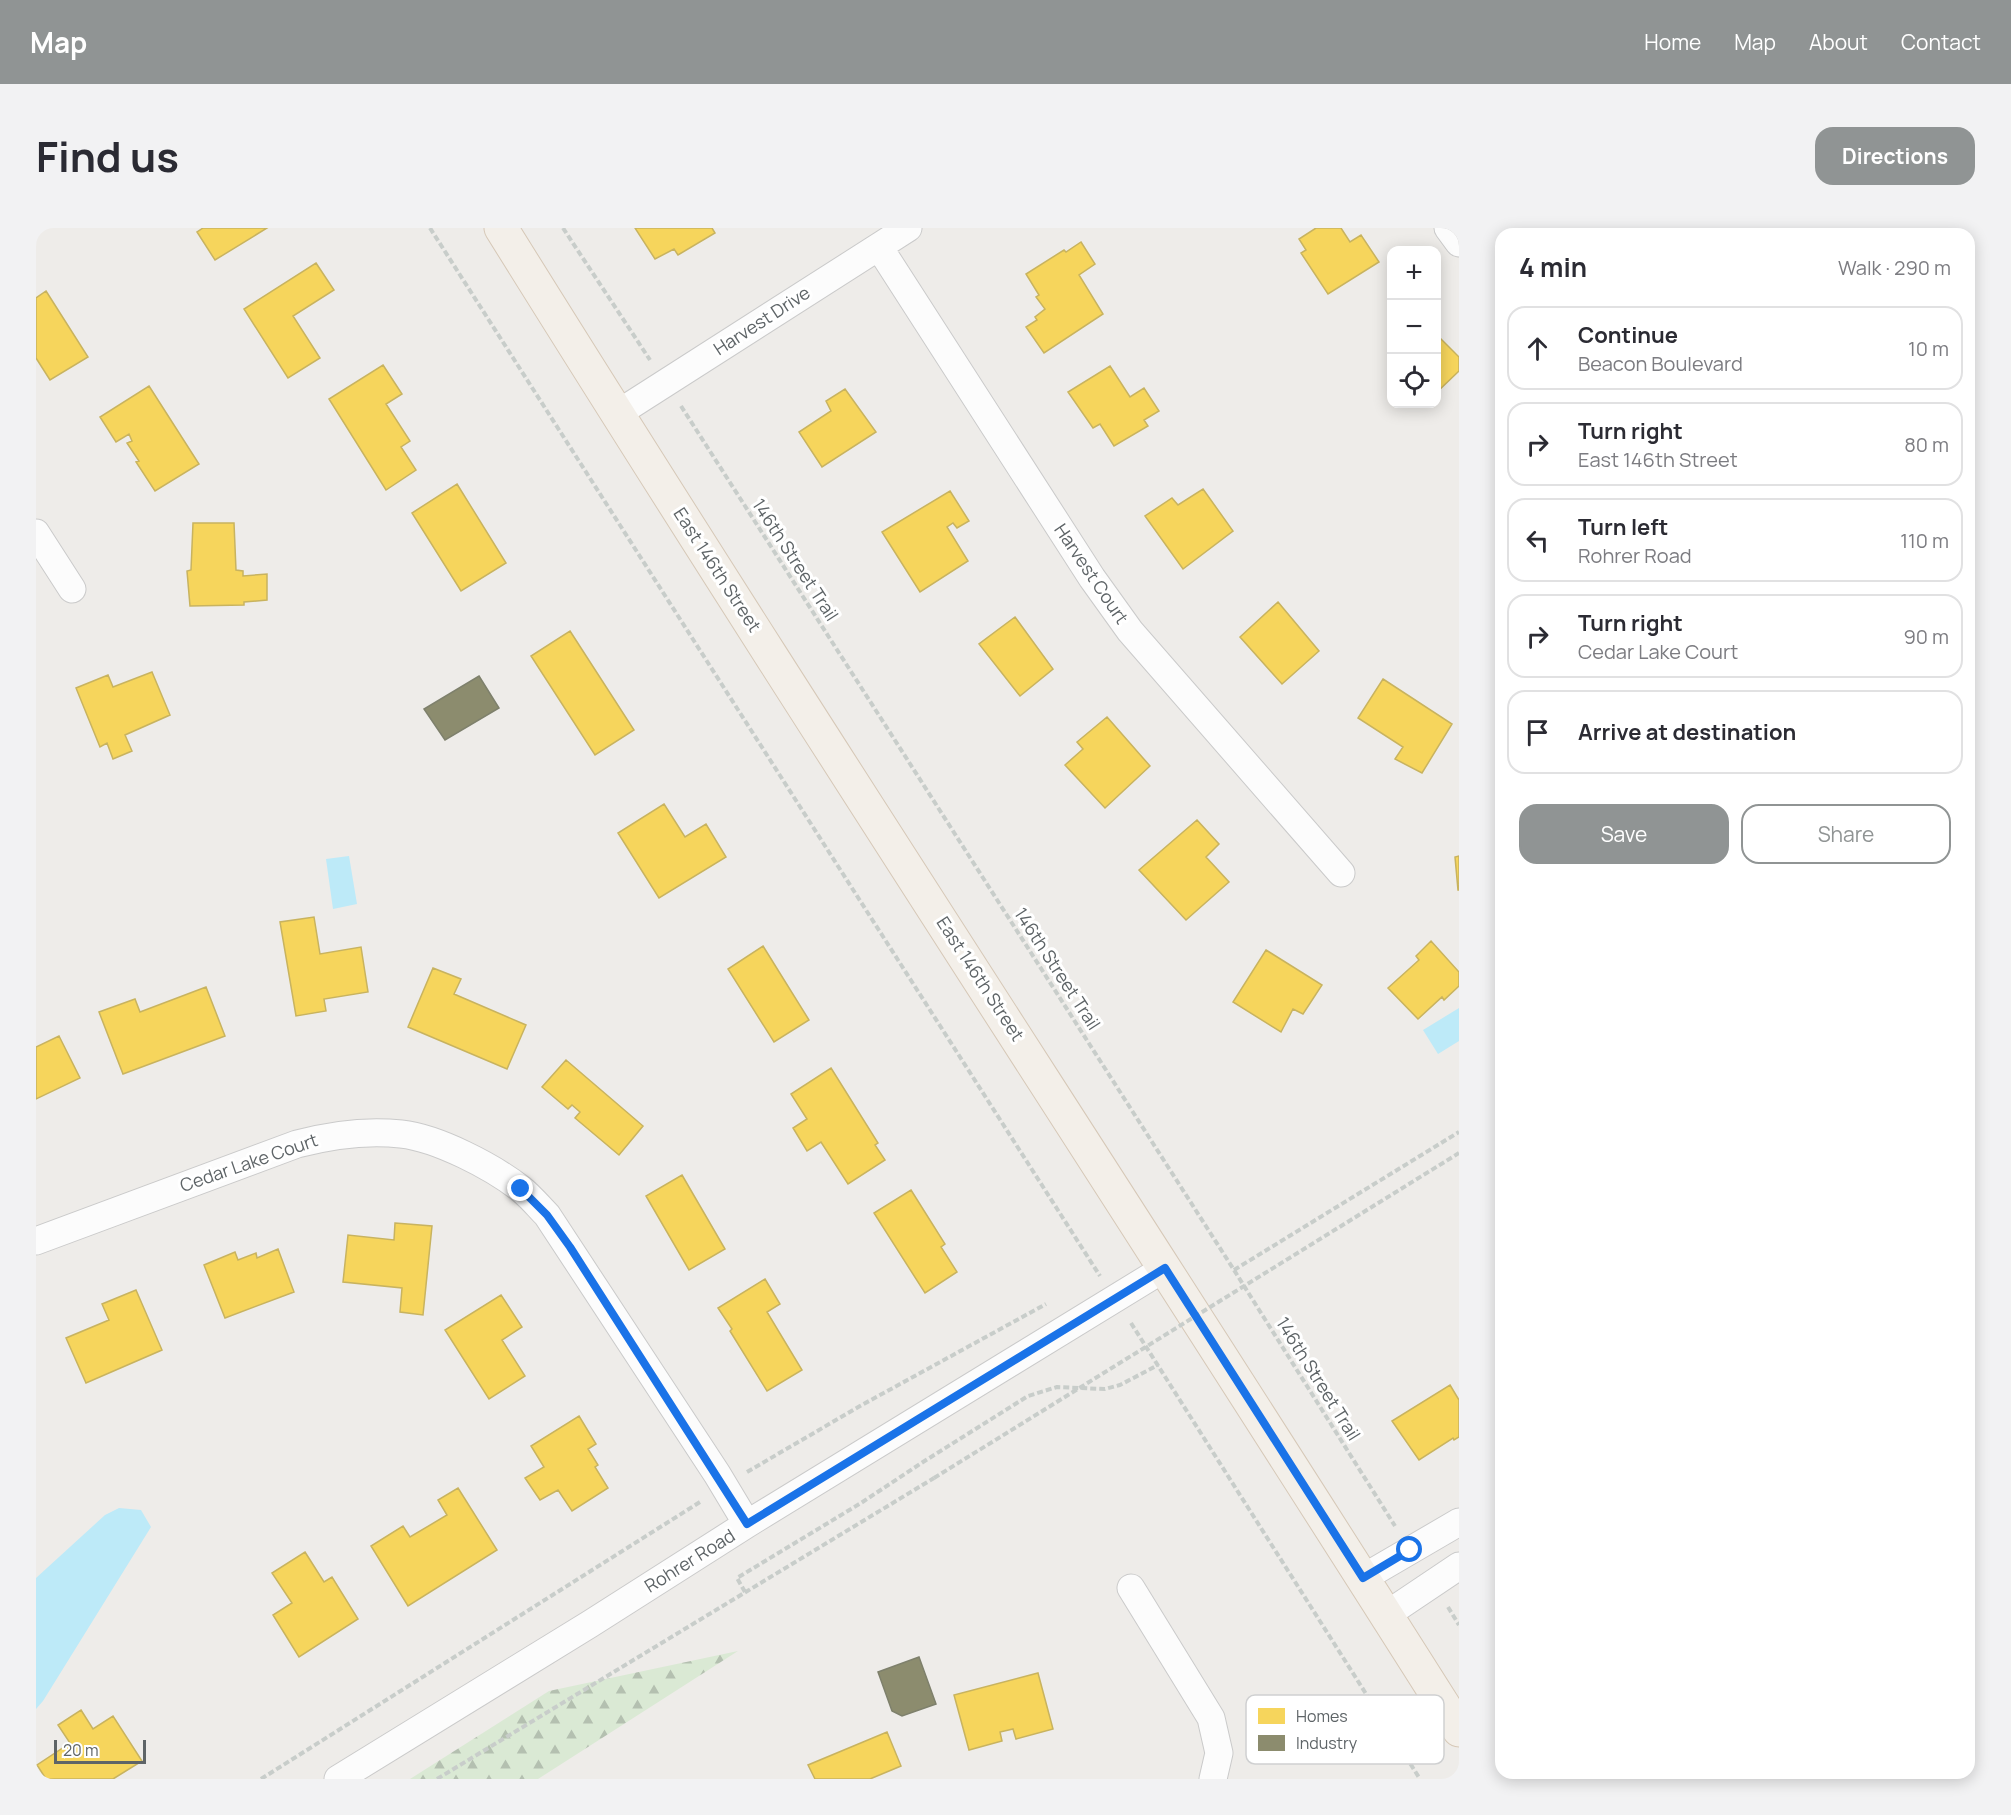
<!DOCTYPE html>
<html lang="en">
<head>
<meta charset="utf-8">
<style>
	:root { --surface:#fff; --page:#f2f2f3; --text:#2b2b33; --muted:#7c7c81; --line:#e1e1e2; --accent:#909494 }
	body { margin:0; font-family:Manrope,sans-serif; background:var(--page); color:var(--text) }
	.controls { position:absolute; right:18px; top:18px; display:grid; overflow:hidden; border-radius:12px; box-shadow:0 3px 15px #0003 }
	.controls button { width:54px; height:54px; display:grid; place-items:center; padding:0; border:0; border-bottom:2px solid var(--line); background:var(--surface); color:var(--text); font:30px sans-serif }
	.scale { position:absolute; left:18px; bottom:15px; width:92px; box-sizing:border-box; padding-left:6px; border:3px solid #5e6467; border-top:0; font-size:16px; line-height:21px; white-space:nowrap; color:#5e6467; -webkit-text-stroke:4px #fff; paint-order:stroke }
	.stop { position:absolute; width:18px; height:18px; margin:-14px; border:4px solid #1a73e8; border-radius:50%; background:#fff }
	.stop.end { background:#1a73e8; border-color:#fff; box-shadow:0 2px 6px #0008 }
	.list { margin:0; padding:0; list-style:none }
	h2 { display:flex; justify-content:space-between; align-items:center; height:78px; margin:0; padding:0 24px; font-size:26px }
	h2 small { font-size:20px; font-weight:400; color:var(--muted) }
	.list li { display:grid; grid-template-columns:39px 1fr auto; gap:18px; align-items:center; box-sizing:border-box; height:84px; margin:0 12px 12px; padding:0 12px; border:2px solid var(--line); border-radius:18px }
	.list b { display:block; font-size:22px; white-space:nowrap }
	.list p { margin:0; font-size:20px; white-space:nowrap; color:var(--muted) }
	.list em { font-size:20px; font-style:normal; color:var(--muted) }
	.actions { display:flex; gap:12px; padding:18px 24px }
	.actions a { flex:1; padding:14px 0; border:2px solid var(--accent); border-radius:18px; text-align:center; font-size:21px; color:var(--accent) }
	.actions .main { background:var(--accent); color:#fff }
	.icon { flex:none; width:33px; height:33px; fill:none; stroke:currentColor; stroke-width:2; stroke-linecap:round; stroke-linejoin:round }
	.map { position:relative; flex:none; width:1423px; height:1551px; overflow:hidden; border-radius:18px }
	header { display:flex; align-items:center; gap:36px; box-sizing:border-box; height:84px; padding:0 30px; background:var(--accent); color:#fff }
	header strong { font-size:28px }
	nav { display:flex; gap:33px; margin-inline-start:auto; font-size:21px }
	.intro { display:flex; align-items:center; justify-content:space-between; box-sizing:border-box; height:144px; padding:0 36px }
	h1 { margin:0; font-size:42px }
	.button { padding:15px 27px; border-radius:18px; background:var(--accent); color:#fff; font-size:21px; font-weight:700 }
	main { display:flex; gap:36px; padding:0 36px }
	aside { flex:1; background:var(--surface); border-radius:18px; box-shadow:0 3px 15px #0003 }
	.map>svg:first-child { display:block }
</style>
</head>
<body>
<header>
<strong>Map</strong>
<nav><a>Home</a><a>Map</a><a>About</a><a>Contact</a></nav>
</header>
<div class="intro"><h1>Find us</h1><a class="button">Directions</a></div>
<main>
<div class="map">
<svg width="1423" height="1551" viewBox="0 0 1423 1551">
	<defs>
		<pattern id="forest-firs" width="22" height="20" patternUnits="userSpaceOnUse" patternTransform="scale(1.5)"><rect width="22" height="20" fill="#dae9d4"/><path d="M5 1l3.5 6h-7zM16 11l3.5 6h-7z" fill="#b4c0b0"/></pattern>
	</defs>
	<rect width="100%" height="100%" fill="#eeece9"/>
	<path fill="url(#forest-firs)" d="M702,1423L502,1551H374L513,1463Z"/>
	<path fill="#bdeaf8" d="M313,628L321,676L297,681L290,631Z
		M1423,780V813L1402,826L1387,802Z
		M83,1280L105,1282L115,1299L7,1473L0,1481V1350L69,1287Z"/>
	<path fill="#f6d55c" stroke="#c8b35f" stroke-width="1.5" d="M167,0H231L179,32L161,4Z
		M599,0H676L679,5L642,27L638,21L619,31Z
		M1280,0H1305L1314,14L1325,7L1343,34L1292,66L1265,25L1270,22L1263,11Z
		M1045,14L1059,36L1043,47L1067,86L1008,125L990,99L1001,92L999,89L1009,81L1000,69L1003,67L990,46L1028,22L1030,24Z
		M280,35L298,62L257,88L284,130L252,150L208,81Z
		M10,63L52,129L14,152L0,130V70Z
		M1400,106L1423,129V143L1400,165Z
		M347,137L366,166L350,176L374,213L365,219L380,242L350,262L293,171Z
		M1074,138L1094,169L1108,160L1123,183L1108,192L1112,198L1078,218L1064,196L1057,200L1032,164Z
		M113,158L163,236L119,263L100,234L103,233L91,215L96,213L93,206L80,214L64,189Z
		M809,161L840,204L786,239L763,204L795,183L790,173Z
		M421,256L470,335L425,363L376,285Z
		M1167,261L1197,303L1147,341L1109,288L1136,270L1142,277Z
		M914,263L933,293L921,300L917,295L911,299L932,333L884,364L846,304Z
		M157,295H198L200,342L207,343V348L231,346V372L208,374V377L154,378L151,343L155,342Z
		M1242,374L1283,423L1246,456L1204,409Z
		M979,389L1017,441L984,468L943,416Z
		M534,403L598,502L559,527L495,428Z
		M116,444L134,487L89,507L96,523L77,531L71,515L64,519L40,460L72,447L77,459Z
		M1347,451L1416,496L1386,545L1359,531L1367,519L1322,490Z
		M1071,489L1114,538L1069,580L1029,537L1047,521L1041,514Z
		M628,576L649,609L670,596L690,629L623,670L582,605Z
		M1161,592L1183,616L1170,629L1193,654L1150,692L1103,642Z
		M1423,628V662H1422L1419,629Z
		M278,689L284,726L325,719L332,764L288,771L290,783L260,788L244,694Z
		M1395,713L1423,744V758L1408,772L1406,769L1382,791L1352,760L1383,732L1380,728Z
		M727,718L773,792L738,814L692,741Z
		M1230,722L1286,757L1267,786L1257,781L1245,804L1197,774Z
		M397,740L425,751L418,766L490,797L471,841L372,799Z
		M170,759L189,808L87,846L63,784L99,771L104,784Z
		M23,808L44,850L0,871V819Z
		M530,832L607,898L583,927L539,890L544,884L536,877L532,881L506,859Z
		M795,840L842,915L839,917L849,932L812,956L785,914L771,923L757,900L771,891L755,866Z
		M646,947L689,1021L653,1042L610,968Z
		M875,962L909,1016L905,1019L921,1044L889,1065L838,985Z
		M359,995L396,998L387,1087L364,1084L366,1060L307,1054L312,1007L358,1012Z
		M242,1021L258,1064L189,1090L168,1037L199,1024L202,1032L220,1025L221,1030Z
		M729,1051L744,1076L731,1084L766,1142L731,1163L694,1103L696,1101L682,1080Z
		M100,1062L126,1122L50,1155L30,1110L73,1092L66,1076Z
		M465,1067L486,1099L466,1112L489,1148L453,1171L409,1102Z
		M1414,1157L1423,1172V1209L1418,1212L1417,1210L1383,1232L1356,1193Z
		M543,1188L560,1216L552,1221L562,1237L559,1239L572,1260L536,1283L522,1262L504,1272L489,1250L508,1239L495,1218Z
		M422,1260L461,1322L372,1378L335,1318L367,1298L374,1309L411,1287L402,1272Z
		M269,1324L288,1354L296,1349L322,1391L263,1429L237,1387L256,1375L236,1345Z
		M1002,1445L1017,1501L980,1511L977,1501L964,1504L966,1513L933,1522L918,1467Z
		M45,1482L57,1501L77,1488L106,1533L77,1551H10L1,1537L34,1515L22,1497Z
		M851,1504L865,1538L834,1551H779L772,1537Z"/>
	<path fill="#8c8c6e" stroke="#7e806c" stroke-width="1.5" d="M443,448L463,480L409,512L388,481Z
		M883,1429L900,1476L866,1488L856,1483L842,1444Z"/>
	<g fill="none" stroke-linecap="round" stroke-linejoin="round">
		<defs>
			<path id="minor" d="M1412,0L1423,15
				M843,19L1056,350L1094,403L1305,645
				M581,186L872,0
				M0,305L36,361
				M0,1013L261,916C295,907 330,902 365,906C402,910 457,939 485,961C495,969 503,979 511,987L681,1246L711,1296
				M1327,1350L1423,1294
				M1095,1360L1175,1490L1183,1525L1177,1551
				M1350,1387L1423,1338
				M302,1551L554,1396L711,1296L1129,1040"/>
			<path id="primary" d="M465,0C779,504 1106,1000 1423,1502"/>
		</defs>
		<use href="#minor" stroke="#cacaca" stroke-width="29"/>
		<use href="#primary" stroke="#d6c8b7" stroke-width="35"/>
		<path stroke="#c8cdca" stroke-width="4" stroke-dasharray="6 3" stroke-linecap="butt" d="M394,0L1064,1048
			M527,0L614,132
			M645,178L1198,1042L1359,1298
			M1198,1042L1423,904
			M1095,1095L1384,1551
			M711,1244L824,1178L1010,1076
			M709,1364L701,1350L825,1275L887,1234L992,1168L1021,1159L1069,1161L1084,1157L1122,1137
			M1412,1379L1423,1397
			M225,1551L664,1274
			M401,1551L898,1250"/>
		<use href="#minor" stroke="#fcfcfc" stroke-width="27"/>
		<use href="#primary" stroke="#f3efe9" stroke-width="33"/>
		<path stroke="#c8cdca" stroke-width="4" stroke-dasharray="6 3" stroke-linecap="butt" d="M898,1250L1423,925"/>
	</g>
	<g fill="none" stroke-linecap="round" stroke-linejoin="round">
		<path stroke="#1a73e8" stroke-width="8" d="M485,961L511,987L534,1019L711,1296L1129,1040L1327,1350L1374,1322"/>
	</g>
	<g text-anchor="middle" stroke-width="6" stroke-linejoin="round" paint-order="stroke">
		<g font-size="18" fill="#5e6467" stroke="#fff">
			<text transform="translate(726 93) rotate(-33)" y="6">Harvest Drive</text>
			<text transform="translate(759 332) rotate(57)" y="6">146th Street Trail</text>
			<text transform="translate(681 342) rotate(57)" y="6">East 146th Street</text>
			<text transform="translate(1055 346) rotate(56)" y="6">Harvest Court</text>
			<text transform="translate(1021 741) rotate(57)" y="6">146th Street Trail</text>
			<text transform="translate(944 751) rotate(57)" y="6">East 146th Street</text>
			<text transform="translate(213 935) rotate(-19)" y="6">Cedar Lake Court</text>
			<text transform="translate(1282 1151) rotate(58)" y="6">146th Street Trail</text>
			<text transform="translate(654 1333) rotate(-32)" y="6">Rohrer Road</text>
		</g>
	</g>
	<rect x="1210" y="1467" width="198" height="69" rx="9" fill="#fff" stroke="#cfd0d1" stroke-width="1.5"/>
	<rect x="1222" y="1480" width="27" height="16" fill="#f6d55c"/>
	<rect x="1222" y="1507" width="27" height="16" fill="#8c8c6e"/>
	<g font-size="16" fill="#5e6467">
		<text x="1260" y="1494">Homes</text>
		<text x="1260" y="1521">Industry</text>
	</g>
</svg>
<div class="controls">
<button>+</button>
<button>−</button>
<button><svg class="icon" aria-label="locate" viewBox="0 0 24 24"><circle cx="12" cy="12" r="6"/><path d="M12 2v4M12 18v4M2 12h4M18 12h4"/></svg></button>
</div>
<div class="scale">20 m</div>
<div class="stop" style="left:1374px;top:1322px"></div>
<div class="stop end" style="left:485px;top:961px"></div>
</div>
<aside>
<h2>4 min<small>Walk · 290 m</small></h2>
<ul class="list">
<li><svg class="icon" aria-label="ahead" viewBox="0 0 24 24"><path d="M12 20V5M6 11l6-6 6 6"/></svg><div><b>Continue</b><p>Beacon Boulevard</p></div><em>10 m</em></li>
<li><svg class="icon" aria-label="right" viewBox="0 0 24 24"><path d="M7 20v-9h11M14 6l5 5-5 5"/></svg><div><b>Turn right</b><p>East 146th Street</p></div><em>80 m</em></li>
<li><svg class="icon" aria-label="left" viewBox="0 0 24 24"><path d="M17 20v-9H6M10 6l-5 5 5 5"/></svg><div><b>Turn left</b><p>Rohrer Road</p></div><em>110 m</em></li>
<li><svg class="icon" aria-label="right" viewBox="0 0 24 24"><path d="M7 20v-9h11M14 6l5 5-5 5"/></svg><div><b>Turn right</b><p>Cedar Lake Court</p></div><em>90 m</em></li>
<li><svg class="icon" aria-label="arrive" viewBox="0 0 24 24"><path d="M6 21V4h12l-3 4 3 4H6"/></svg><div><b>Arrive at destination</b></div></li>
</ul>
<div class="actions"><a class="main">Save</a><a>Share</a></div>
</aside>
</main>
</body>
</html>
